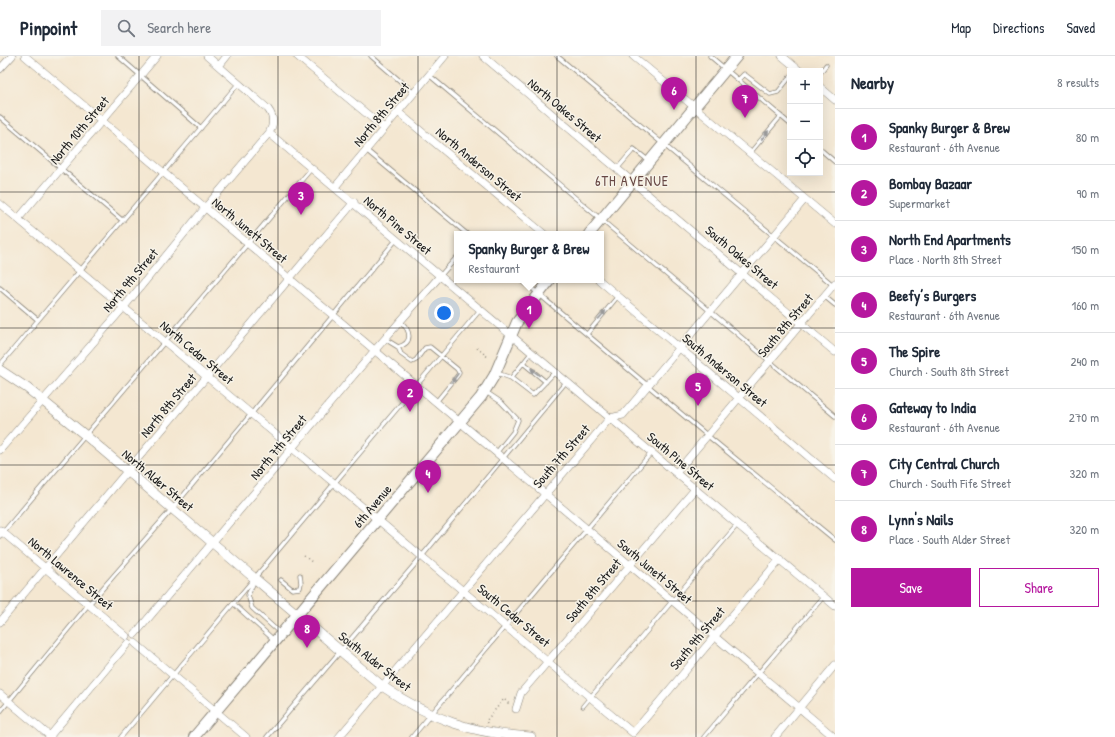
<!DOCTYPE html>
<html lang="en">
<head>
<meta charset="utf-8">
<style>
	:root { --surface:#fff; --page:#f2f2f3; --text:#1f2937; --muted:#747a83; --line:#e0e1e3; --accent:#b5179e }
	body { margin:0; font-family:"Patrick Hand",sans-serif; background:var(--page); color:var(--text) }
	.controls { position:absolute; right:12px; top:12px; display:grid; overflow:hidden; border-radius:0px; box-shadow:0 4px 16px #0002 }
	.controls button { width:36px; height:36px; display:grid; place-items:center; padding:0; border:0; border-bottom:1px solid var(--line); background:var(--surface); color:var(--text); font:20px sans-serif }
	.you { position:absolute; left:444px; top:257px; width:14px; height:14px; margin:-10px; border:3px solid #fff; border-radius:50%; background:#1a73e8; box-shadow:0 0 0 6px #1a73e833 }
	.badge { display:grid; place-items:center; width:26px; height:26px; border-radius:50%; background:var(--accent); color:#fff; font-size:13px; font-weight:700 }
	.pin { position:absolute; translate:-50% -33px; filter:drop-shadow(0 1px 2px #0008) }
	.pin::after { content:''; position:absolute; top:21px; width:14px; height:12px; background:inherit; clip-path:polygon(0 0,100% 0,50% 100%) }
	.popup { position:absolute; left:454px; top:175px; width:150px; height:52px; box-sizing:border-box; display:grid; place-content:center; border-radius:0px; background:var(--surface); filter:drop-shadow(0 1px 3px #0005); font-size:13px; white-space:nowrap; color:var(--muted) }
	.popup b { font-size:15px; color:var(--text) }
	.popup::after { content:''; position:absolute; left:50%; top:100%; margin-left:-8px; border:8px solid transparent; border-top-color:var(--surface) }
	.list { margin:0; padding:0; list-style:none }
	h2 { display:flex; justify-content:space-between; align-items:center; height:52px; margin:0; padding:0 16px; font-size:17px }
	h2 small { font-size:13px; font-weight:400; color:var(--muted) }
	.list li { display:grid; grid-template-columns:26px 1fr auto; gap:12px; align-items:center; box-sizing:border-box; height:56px; padding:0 16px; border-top:1px solid var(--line) }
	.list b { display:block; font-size:15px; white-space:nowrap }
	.list p { margin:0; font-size:13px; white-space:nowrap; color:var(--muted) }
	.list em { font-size:13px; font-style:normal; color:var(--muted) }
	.actions { display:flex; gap:8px; padding:12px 16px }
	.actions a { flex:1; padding:9px 0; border:1px solid var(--accent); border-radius:0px; text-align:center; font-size:14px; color:var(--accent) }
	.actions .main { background:var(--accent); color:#fff }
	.icon { flex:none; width:22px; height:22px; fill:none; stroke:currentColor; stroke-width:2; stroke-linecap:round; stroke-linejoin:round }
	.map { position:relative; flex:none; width:835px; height:681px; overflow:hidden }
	header { display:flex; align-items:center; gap:24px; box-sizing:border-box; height:56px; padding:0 20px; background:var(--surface); border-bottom:1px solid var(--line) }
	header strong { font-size:19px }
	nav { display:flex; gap:22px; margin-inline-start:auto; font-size:14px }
	.search { width:280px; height:36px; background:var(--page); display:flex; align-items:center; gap:10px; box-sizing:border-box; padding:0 14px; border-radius:0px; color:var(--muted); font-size:15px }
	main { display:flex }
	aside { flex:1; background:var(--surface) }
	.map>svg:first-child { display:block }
</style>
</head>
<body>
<header>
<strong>Pinpoint</strong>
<div class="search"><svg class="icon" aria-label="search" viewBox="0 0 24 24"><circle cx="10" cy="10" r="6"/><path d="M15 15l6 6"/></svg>Search here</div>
<nav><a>Map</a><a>Directions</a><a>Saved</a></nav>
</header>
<main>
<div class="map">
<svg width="835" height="681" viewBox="0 0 835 681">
	<rect width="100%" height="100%" fill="#f7f3e8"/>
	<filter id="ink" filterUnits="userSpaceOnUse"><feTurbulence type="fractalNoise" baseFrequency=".025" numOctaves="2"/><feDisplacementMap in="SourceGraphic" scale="8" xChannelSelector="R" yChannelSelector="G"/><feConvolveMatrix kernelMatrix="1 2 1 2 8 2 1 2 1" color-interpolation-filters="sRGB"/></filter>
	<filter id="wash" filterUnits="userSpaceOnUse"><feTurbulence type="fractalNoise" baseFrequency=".012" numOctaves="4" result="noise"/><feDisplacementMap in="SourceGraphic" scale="16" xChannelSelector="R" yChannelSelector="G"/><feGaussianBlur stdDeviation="0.9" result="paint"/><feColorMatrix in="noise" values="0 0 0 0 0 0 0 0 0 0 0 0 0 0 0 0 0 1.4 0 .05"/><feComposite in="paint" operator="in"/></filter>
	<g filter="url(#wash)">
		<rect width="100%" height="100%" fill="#f4e7d1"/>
	</g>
	<g filter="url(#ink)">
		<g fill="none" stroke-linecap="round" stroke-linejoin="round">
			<defs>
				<path id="lane" d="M118,0L201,72
					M371,0L414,37
					M557,0L833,229
					M710,0L790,68
					M820,17L826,9
					M429,19L835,360
					M738,24L744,18L770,38L778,36L790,21
					M0,61L123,165
					M820,93L835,106
					M366,94L467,178
					M750,97L781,60
					M617,113L634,93L649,105
					M440,220L457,201
					M522,224L708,380L835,484
					M0,232L38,264
					M824,240L835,249
					M587,278L618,240
					M385,283L398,291C414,287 410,274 401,266
					M398,291L401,298L412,306L416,304L425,292L430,291L457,313L459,316L458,319L436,346
					M523,307L546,326
					M0,309L238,28
					M497,317L511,322L533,339L555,316
					M511,322L532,296
					M486,336L501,346L518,364L513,376L497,396
					M0,480L311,113
					M281,524L292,533L300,532L301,527L300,519
					M253,528L248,539L252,552L280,577
					M234,548L274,584
					M583,650L738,468
					M0,656L89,548L172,453L396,184
					M121,681L480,254
					M267,681L422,500L566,326
					M412,681L651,397
					M704,681L824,540"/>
				<path id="street" d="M25,0L834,681
					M297,0L384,72
					M483,0L835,296
					M633,0L835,168
					M782,0L800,15
					M219,10L227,0
					M0,13L12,0
					M820,31L835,44
					M398,56L544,178
					M269,77L835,550
					M335,131L445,0
					M0,148L633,677L780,503
					M18,163L157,0
					M599,224L835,423
					M0,394L124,251L205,152L269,77C274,69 274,61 268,53L207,0
					M676,417L835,227
					M0,474L126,580
					M0,566L354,146
					M135,578L375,294L440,220
					M135,587L246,681
					M0,638L51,681
					M516,653L521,637L695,433
					M49,681L128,587
					M339,681L610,362L623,359L805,143
					M775,681L835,609"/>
				<path id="secondary" d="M0,314L27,332L85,379L382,630C430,663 473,678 531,681"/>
				<path id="primary" d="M589,178L737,0
					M194,681L481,341L494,320L517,266L550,224"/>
			</defs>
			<use href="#lane" stroke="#888276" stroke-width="5"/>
			<use href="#street" stroke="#888276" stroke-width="8"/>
			<use href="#secondary" stroke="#888276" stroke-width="10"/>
			<use href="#primary" stroke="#888276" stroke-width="12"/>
			<path stroke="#888276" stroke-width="1.5" stroke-dasharray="1 3" stroke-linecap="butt" d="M477,292L489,302
				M304,500L312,506
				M487,667L486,665L504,643L510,649"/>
			<use href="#lane" stroke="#fff" stroke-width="3.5"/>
			<use href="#street" stroke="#fff" stroke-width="7"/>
			<use href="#secondary" stroke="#fff" stroke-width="9"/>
			<use href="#primary" stroke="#fff" stroke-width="10"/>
		</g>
		<defs><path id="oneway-solid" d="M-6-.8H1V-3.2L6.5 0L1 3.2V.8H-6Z"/></defs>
		<g fill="#999">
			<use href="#oneway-solid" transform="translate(765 79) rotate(-51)"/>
			<use href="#oneway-solid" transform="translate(602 259) rotate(-50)"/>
			<use href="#oneway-solid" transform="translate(535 316) rotate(-140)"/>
			<use href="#oneway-solid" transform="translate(455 322) rotate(125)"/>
		</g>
	</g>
	<path fill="none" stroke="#1c1c1c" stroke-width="1" stroke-opacity="0.55" d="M139,0V681M278,0V681M418,0V681M557,0V681M696,0V681M0,136H835M0,272H835M0,409H835M0,545H835"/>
	<g text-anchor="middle" stroke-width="3" stroke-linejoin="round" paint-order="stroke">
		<g font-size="13" fill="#1c1c1c" stroke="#f7f3e8">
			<text transform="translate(565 54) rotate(40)" y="5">North Oakes Street</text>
			<text transform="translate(381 58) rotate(-50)" y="5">North 8th Street</text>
			<text transform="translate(79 74) rotate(-50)" y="5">North 10th Street</text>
			<text transform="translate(479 108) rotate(40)" y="5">North Anderson Street</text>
			<text transform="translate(398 169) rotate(40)" y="5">North Pine Street</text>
			<text transform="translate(250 174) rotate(40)" y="5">North Junett Street</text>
			<text transform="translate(742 201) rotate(40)" y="5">South Oakes Street</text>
			<text transform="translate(130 224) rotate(-50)" y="5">North 9th Street</text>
			<text transform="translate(785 269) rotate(-50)" y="5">South 8th Street</text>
			<text transform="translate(197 296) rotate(40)" y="5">North Cedar Street</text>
			<text transform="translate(725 314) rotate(40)" y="5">South Anderson Street</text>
			<text transform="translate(168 349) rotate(-50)" y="5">North 8th Street</text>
			<text transform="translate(278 391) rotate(-50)" y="5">North 7th Street</text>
			<text transform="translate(561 400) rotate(-49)" y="5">South 7th Street</text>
			<text transform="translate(681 405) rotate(40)" y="5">South Pine Street</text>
			<text transform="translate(158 424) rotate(40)" y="5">North Alder Street</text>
			<text transform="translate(372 450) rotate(-50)" y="5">6th Avenue</text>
			<text transform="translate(655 515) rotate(40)" y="5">South Junett Street</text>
			<text transform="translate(71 517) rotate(40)" y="5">North Lawrence Street</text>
			<text transform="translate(593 534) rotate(-50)" y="5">South 8th Street</text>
			<text transform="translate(514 559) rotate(40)" y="5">South Cedar Street</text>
			<text transform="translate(697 582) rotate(-50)" y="5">South 9th Street</text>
			<text transform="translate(375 605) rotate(38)" y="5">South Alder Street</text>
		</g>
		<g font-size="14" letter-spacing="1" fill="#684845" stroke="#f7f3e8">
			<text x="632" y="130">6TH AVENUE</text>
		</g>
	</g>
</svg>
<div class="controls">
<button>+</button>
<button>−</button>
<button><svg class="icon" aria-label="locate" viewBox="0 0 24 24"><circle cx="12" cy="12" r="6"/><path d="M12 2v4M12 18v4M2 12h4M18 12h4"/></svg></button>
</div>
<div class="you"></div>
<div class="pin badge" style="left:529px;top:273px">1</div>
<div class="popup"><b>Spanky Burger &amp; Brew</b>Restaurant</div>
<div class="pin badge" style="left:410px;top:356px">2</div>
<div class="pin badge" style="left:301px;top:159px">3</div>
<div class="pin badge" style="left:428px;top:437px">4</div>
<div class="pin badge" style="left:698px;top:350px">5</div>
<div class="pin badge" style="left:674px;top:54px">6</div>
<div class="pin badge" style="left:745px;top:62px">7</div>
<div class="pin badge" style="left:307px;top:592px">8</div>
</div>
<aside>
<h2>Nearby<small>8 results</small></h2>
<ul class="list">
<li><span class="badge">1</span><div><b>Spanky Burger &amp; Brew</b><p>Restaurant · 6th Avenue</p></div><em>80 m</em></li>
<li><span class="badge">2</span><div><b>Bombay Bazaar</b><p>Supermarket</p></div><em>90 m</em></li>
<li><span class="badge">3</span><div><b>North End Apartments</b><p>Place · North 8th Street</p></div><em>150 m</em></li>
<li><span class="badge">4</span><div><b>Beefy’s Burgers</b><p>Restaurant · 6th Avenue</p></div><em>160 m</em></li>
<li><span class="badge">5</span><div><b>The Spire</b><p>Church · South 8th Street</p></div><em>240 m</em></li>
<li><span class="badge">6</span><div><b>Gateway to India</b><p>Restaurant · 6th Avenue</p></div><em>270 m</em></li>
<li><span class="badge">7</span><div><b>City Central Church</b><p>Church · South Fife Street</p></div><em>320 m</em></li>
<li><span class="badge">8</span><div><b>Lynn's Nails</b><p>Place · South Alder Street</p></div><em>320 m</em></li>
</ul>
<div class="actions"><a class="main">Save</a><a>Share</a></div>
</aside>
</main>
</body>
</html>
